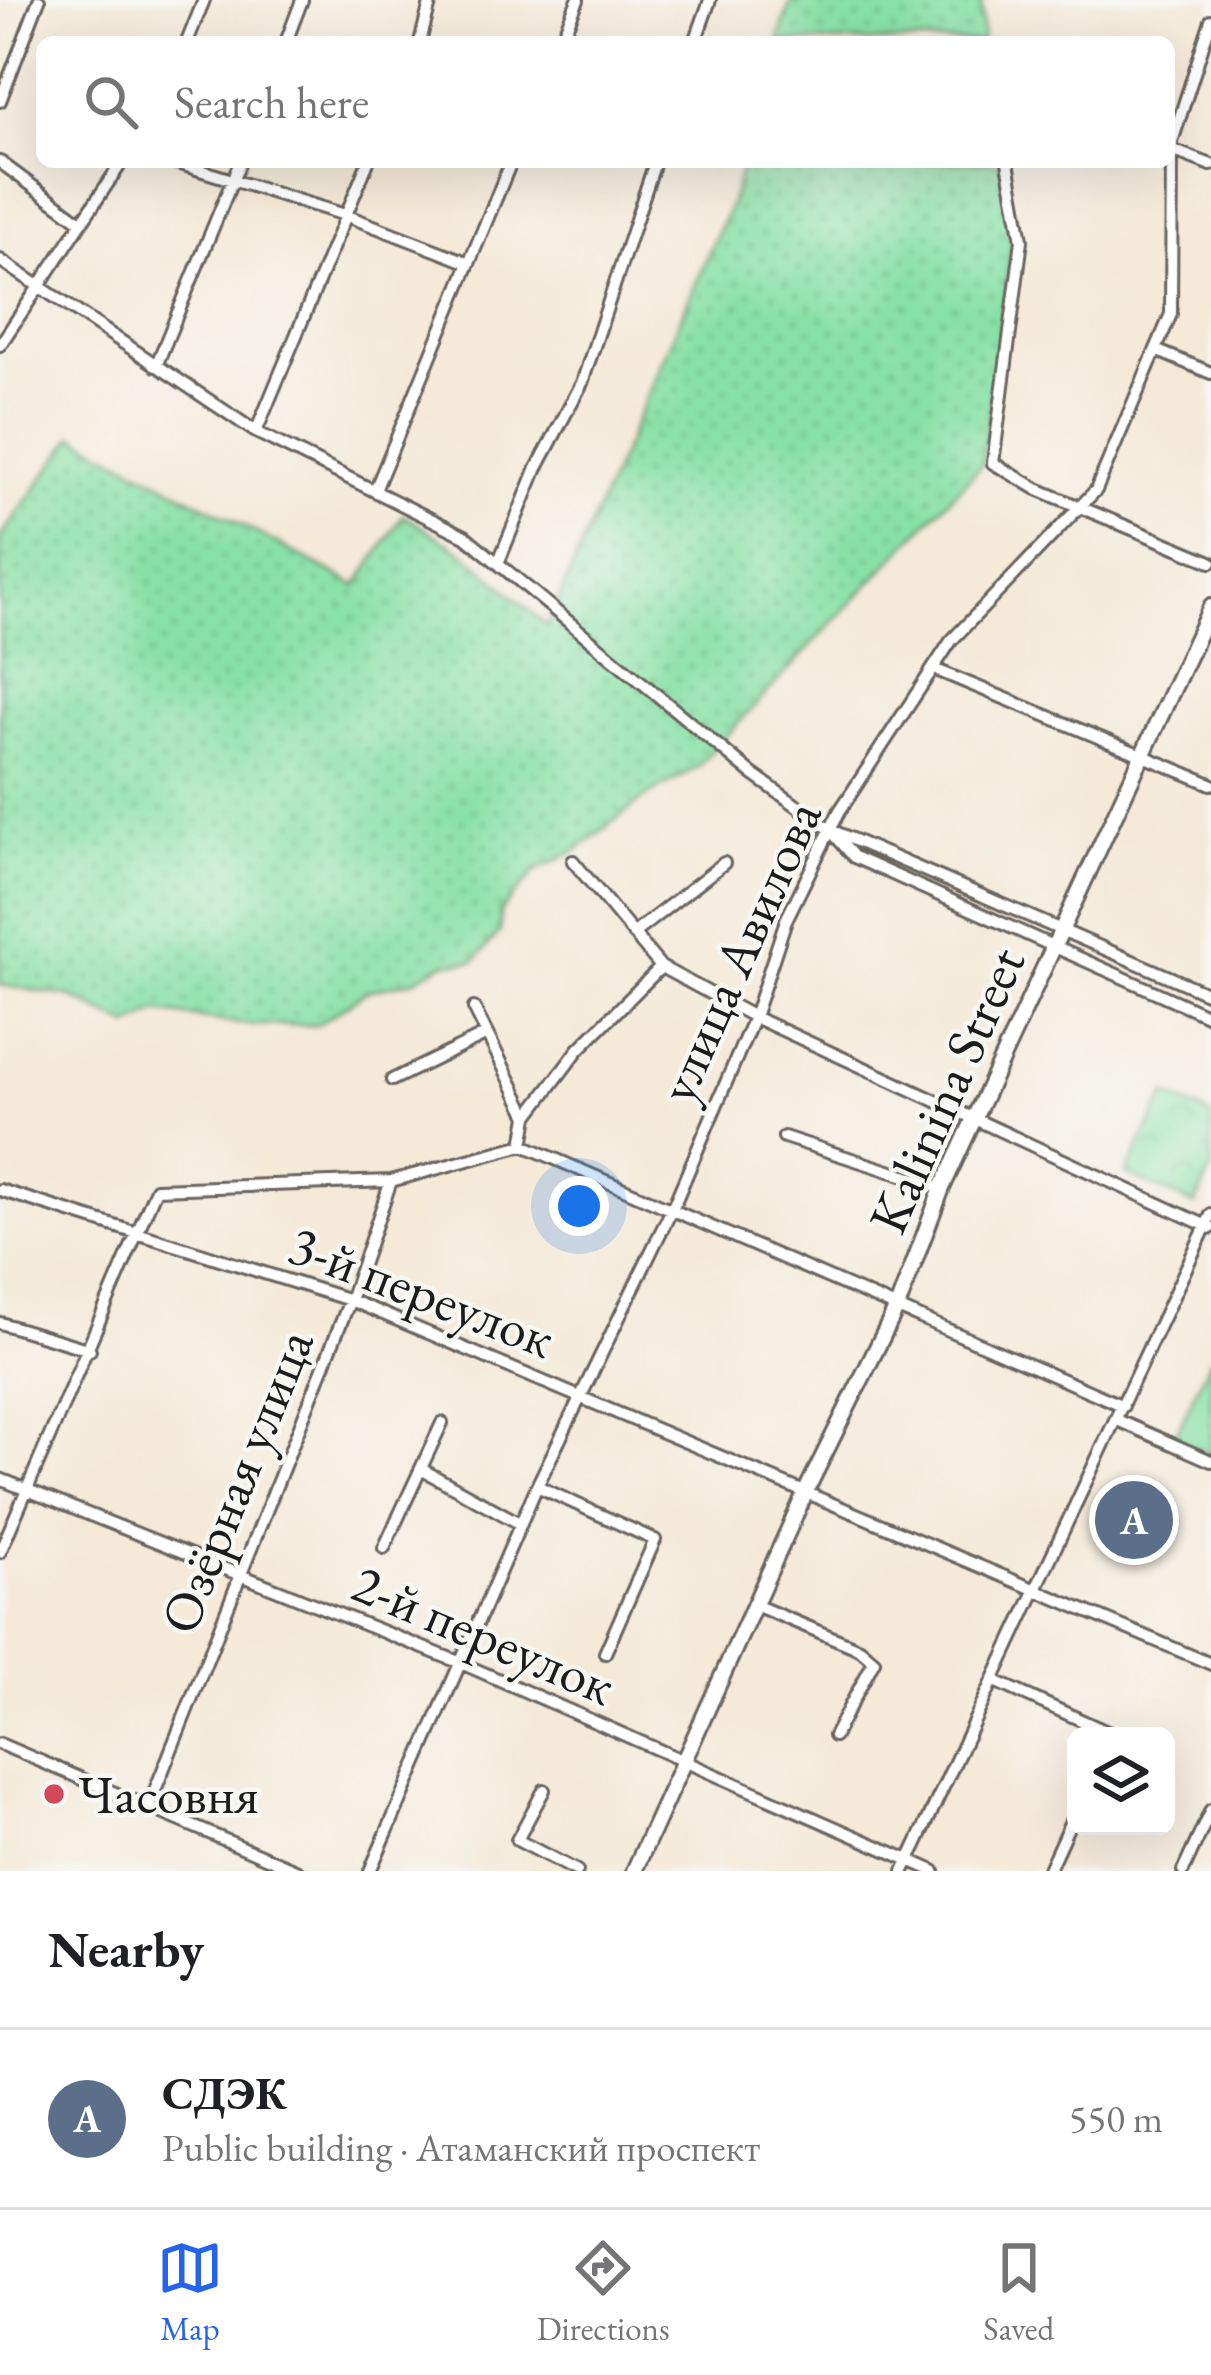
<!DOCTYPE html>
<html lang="en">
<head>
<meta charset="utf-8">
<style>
	:root { --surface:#fff; --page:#f2f2f2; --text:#202124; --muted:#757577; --line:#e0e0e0; --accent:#2563eb }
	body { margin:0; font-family:"EB Garamond",serif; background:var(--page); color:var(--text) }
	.controls { position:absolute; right:36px; bottom:36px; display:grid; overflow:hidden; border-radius:18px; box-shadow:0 12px 48px #0002 }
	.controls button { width:108px; height:108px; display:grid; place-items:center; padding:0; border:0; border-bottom:3px solid var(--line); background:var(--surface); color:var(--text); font:60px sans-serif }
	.you { position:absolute; left:579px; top:1206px; width:42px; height:42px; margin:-30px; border:9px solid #fff; border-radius:50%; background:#1a73e8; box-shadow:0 0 0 18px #1a73e833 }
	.badge { display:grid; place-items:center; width:78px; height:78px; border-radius:50%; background:var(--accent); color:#fff; font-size:39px; font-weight:700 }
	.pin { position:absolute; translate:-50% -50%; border:6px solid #fff; box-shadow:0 3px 12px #0006 }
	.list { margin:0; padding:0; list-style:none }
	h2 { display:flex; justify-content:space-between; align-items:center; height:156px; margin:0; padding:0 48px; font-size:51px }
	h2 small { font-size:39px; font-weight:400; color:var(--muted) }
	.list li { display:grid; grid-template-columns:78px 1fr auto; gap:36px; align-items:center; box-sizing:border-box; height:180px; padding:0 48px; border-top:3px solid var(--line) }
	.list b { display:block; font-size:45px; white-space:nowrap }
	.list p { margin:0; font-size:39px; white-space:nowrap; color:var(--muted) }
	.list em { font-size:39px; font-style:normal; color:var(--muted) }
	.icon { flex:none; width:66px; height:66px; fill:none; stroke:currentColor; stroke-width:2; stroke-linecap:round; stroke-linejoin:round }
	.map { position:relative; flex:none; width:1211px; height:1871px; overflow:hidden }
	.search { position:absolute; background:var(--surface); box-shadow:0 12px 48px #0002; left:36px; right:36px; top:36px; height:132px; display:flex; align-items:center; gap:30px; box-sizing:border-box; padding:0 42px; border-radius:18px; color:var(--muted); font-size:45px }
	.sheet { height:336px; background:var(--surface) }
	nav { display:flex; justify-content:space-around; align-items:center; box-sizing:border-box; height:168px; border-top:3px solid var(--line); background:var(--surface); font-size:33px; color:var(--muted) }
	nav a { display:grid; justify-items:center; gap:6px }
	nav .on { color:var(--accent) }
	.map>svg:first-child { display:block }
</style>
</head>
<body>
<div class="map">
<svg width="1211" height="1871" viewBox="0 0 1211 1871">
	<defs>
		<pattern id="grass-dots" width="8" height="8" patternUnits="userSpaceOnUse" patternTransform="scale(3)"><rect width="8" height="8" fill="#88e1a6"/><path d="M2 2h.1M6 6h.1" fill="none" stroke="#75c08e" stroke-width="1.8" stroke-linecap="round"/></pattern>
		<pattern id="park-crowns" width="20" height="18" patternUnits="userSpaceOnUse" patternTransform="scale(3)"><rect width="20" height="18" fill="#88e1a6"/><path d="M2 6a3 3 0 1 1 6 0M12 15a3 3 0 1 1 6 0" fill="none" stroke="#75c08e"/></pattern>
	</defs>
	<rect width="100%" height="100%" fill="#f6f6f2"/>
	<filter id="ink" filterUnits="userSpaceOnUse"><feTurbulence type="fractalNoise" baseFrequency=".00833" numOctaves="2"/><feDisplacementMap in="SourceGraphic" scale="24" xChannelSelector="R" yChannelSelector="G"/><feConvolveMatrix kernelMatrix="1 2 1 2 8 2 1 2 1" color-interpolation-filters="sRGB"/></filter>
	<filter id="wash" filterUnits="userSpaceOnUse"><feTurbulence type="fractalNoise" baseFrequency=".004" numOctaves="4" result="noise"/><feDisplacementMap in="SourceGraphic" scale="48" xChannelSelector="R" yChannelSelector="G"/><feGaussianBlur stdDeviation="2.7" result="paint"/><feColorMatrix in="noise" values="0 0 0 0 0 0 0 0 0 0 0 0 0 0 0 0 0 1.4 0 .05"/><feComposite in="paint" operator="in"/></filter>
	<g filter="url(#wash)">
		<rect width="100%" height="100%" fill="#f5e9d8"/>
		<path fill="url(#grass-dots)" stroke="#527e61" stroke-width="3" d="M791,0H981L983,42H778Z
			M743,162H999L1012,241L982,464L697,767L647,796L575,851L536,871L500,912V931L475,961L445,963L411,981L367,991L317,1025H249L158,1012L129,1026L69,996L0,985V538L74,436L357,586L403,515L466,554L547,626L732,200Z"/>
		<path fill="url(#park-crowns)" stroke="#527e61" stroke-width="3" d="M1166,1094L1211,1116V1171L1195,1205L1126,1174Z"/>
		<path fill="#88e1a6" stroke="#527e61" stroke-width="3" d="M1211,1357V1454L1174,1439Z"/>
	</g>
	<g filter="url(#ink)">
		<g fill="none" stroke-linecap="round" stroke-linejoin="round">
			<defs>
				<path id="minor" d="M187,42L204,0
					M286,42L302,0
					M420,42L431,0
					M560,42L578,0
					M695,42L710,0
					M0,101L39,0
					M1172,150L1211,165
					M0,162L80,221
					M174,162L345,215L469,263
					M1008,162L1022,240L993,463L1037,489L1211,562
					M0,260L256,432L465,536L751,773L831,830L1211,995
					M0,345L122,162
					M1158,351L1211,373
					M156,366L240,162
					M256,432L368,162
					M376,488L511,162
					M499,561L536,470L582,383L655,162
					M934,669L1211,784
					M833,833L854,857L1211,1017
					M573,861L661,967L754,1017L1211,1228
					M633,934L724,863
					M474,1008L528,1116L523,1145
					M392,1080L487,1034
					M528,1116L578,1050L661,967
					M784,1137L942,1188
					M0,1190L350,1300L1211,1664
					M0,1323L90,1350
					M1117,1420L1211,1461
					M421,1469L521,1524
					M0,1479L461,1663L934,1871
					M537,1486L655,1540L605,1653
					M384,1548L442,1423
					M0,1552L156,1189L391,1181L523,1145L1123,1406
					M755,1605L860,1649L874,1661L834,1736
					M995,1681L1116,1736
					M0,1744L298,1871
					M544,1790L517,1840L577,1871
					M148,1808L350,1300L391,1181
					M370,1871L537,1486L673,1207L754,1017L786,920L839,812L951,641L1096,490L1171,314L1172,142L1211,20
					M904,1871L1211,1215
					M1048,1871L1076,1810
					M1183,1871L1211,1810"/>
				<path id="major" d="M634,1871L806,1491L898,1305L942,1188L1211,607"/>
			</defs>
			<use href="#minor" stroke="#68645e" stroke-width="16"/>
			<use href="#major" stroke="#68645e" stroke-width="20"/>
			<use href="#minor" stroke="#fff" stroke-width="10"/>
			<use href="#major" stroke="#fff" stroke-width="14"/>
		</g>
	</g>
	<circle fill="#d1495b" stroke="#f6f6f2" stroke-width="4.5" cx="54" cy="1794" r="12"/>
	<g text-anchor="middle" stroke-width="9" stroke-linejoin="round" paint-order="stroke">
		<g font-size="54" fill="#1c1c1c" stroke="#f6f6f2">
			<text transform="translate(739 951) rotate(-66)" y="19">улица Авилова</text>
			<text transform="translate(946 1090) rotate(-66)" y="19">Kalinina Street</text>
			<text transform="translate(422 1291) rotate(21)" y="19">3-й переулок</text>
			<text transform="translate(236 1481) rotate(-68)" y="19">Озёрная улица</text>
			<text transform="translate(484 1634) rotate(23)" y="19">2-й переулок</text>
		</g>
		<g font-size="54" fill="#1c1c1c" stroke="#f6f6f2" text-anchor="start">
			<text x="78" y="1813">Часовня</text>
		</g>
	</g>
</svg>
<div class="controls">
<button><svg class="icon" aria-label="layers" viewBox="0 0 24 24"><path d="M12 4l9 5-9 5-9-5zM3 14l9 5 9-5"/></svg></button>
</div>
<div class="you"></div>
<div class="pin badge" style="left:1134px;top:1520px;background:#5c6f8a">A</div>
<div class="search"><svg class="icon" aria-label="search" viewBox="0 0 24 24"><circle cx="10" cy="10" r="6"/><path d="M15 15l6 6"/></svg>Search here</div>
</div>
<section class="sheet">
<h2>Nearby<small></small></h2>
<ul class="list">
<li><span class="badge" style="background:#5c6f8a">A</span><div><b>СДЭК</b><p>Public building · Атаманский проспект</p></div><em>550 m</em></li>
</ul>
</section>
<nav>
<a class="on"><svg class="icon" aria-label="map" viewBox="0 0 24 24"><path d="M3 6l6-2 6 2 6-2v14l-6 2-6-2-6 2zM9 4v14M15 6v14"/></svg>Map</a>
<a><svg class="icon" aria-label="directions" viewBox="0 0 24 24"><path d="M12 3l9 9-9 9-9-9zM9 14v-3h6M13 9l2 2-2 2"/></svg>Directions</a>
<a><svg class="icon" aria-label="saved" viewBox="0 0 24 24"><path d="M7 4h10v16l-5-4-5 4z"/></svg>Saved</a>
</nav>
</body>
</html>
